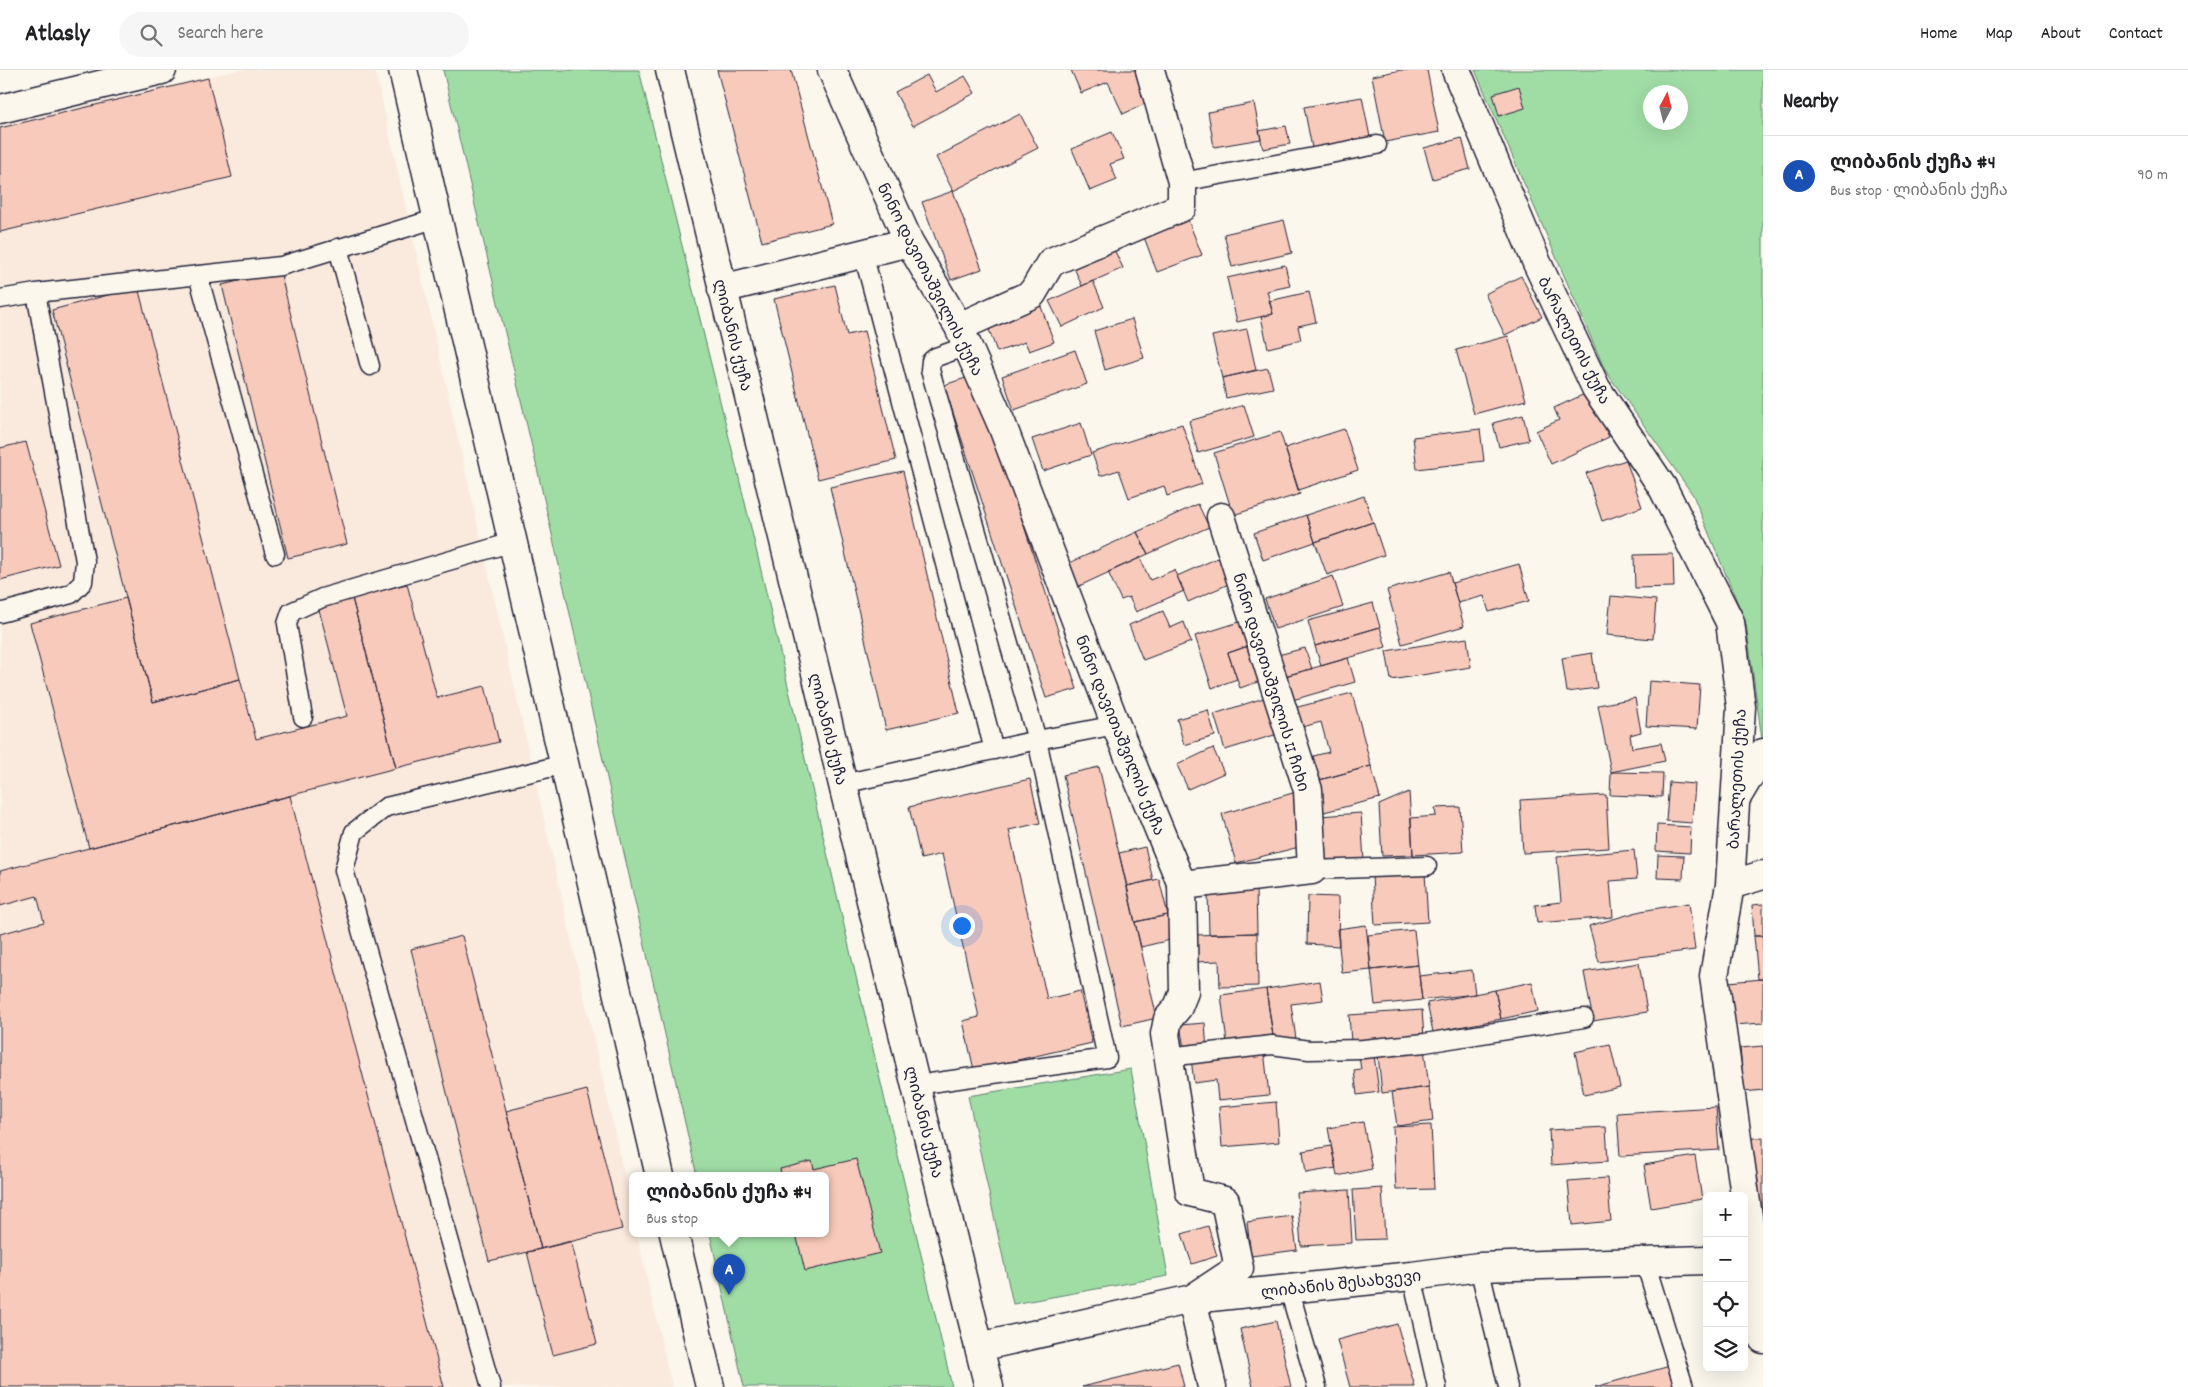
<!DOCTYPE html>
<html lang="en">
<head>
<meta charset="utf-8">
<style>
	:root { --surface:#fff; --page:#f6f6f6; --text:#202124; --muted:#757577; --line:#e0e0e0; --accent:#0f766e }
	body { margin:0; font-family:Dekko,"Noto Sans Georgian",sans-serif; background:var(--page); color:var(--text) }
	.controls { position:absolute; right:15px; bottom:15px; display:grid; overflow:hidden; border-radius:8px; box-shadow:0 5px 20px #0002 }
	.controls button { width:45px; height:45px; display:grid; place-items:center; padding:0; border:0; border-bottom:1px solid var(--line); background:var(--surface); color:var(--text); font:25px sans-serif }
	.compass { position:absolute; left:1643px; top:15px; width:45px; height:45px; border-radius:50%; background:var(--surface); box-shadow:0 5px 20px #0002; rotate:7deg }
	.you { position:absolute; left:961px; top:855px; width:18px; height:18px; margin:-12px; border:4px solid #fff; border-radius:50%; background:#1a73e8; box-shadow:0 0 0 8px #1a73e833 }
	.badge { display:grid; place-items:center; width:32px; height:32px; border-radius:50%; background:var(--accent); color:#fff; font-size:16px; font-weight:700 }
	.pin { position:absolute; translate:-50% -41px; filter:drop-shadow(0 1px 2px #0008) }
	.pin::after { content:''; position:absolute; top:26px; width:18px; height:15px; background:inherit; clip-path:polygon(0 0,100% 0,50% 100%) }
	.popup { position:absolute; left:629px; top:1102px; width:200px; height:65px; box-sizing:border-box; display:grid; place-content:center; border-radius:8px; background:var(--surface); filter:drop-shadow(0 1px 4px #0005); font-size:16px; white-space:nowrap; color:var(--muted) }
	.popup b { font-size:19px; color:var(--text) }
	.popup::after { content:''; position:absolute; left:50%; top:100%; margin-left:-10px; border:10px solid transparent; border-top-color:var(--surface) }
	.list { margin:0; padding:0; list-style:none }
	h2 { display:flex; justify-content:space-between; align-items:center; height:65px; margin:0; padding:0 20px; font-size:21px }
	h2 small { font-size:16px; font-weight:400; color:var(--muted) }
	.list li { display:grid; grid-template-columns:32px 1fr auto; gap:15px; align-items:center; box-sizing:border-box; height:80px; padding:0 20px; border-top:1px solid var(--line) }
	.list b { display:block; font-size:19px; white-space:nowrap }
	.list p { margin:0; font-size:16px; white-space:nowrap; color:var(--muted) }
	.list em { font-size:16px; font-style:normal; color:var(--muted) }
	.icon { flex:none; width:28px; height:28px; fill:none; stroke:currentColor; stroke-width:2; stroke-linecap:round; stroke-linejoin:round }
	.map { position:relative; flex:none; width:1763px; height:1317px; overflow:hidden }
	header { display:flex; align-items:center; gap:30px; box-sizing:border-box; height:70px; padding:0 25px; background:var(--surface); border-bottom:1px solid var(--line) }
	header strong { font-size:24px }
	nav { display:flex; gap:28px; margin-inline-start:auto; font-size:18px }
	.search { width:350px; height:45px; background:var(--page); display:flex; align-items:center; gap:12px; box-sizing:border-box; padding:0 18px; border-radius:28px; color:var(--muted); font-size:19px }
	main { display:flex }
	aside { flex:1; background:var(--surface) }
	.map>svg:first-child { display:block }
</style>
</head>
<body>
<header>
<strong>Atlasly</strong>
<div class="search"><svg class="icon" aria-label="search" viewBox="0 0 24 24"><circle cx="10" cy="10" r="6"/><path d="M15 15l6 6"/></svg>Search here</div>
<nav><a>Home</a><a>Map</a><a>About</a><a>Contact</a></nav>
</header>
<main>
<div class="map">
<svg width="1763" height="1317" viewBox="0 0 1763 1317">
	<rect width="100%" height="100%" fill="#fbf7ec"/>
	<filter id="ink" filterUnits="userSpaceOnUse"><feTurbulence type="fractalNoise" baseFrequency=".02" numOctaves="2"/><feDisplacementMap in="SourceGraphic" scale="10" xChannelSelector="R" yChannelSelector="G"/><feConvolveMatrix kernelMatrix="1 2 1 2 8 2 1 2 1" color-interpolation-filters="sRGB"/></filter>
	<g filter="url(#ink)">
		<path fill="#faeadd" d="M238,0H375L633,1143V1164H637L672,1317H0V54Z"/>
		<path fill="#a0dda5" stroke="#618070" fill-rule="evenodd" d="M443,0H639L748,445L952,1317H744L710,1164H825V1106H697L537,398Z
			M1475,0H1763V677L1746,553L1693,425L1605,300ZM1650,22H1680V52H1650Z
			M1131,999L1168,1206L1013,1234L968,1026Z"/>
		<path fill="#f8cabb" stroke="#22223b" d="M717,0H791L832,154L762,172Z
			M1071,0H1135L1149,32L1123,44L1108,12L1081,23Z
			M1401,0H1427L1439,62L1385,72L1372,6Z
			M927,5L936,22L965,6L975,23L913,56L895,22Z
			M208,8L232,107L0,162V58Z
			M1519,16L1525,38L1499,46L1493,24Z
			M1362,27L1370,67L1312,78L1304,37Z
			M1254,33L1261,69L1214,77L1208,42Z
			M1020,44L1038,78L953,121L936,87Z
			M1286,56L1290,74L1263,79L1259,61Z
			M1112,62L1124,89L1110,94L1117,110L1090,121L1072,79Z
			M1462,68L1470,99L1433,109L1424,78Z
			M953,121L982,199L951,210L922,132Z
			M1188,150L1202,185L1157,202L1144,167Z
			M1284,150L1292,183L1232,197L1224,164Z
			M1111,173L1123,198L1082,216L1071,191Z
			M1285,195L1290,216L1267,221L1273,244L1237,252L1227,208Z
			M280,201L347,474L288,488L222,215Z
			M1521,206L1542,247L1505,265L1485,224Z
			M1093,211L1104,237L1062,257L1049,231Z
			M835,215L847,265L864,261L896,390L818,409L774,229Z
			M138,217L240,609L153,632L52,240Z
			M1309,222L1316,252L1298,256L1301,270L1268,278L1261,247L1273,244L1269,231Z
			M1040,234L1054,272L1029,281L1025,272L997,282L987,254Z
			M1132,249L1144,288L1105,300L1094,261Z
			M1247,259L1256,300L1222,308L1212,266Z
			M1508,266L1526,330L1474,344L1456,280Z
			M1075,280L1087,314L1014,340L1002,306Z
			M1268,298L1273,318L1226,328L1222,308Z
			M975,305L1077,619L1046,628L944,315Z
			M1589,322L1609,367L1551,394L1536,361L1559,350L1554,338Z
			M1244,335L1254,367L1198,383L1189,351Z
			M1523,345L1529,370L1499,377L1493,353Z
			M1081,353L1091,385L1043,401L1032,369Z
			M1182,354L1202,414L1167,426L1164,416L1129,428L1119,400L1100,406L1092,383Z
			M1344,359L1358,400L1298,420L1285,378Z
			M1480,359L1484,391L1417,399L1413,367Z
			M1280,362L1300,424L1233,445L1214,383Z
			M26,372L59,495L0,510V378Z
			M1626,390L1642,437L1602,451L1586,403Z
			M903,401L959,643L886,660L830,417Z
			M1364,426L1373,452L1315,472L1306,445Z
			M1198,434L1209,457L1148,484L1137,462Z
			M1306,445L1315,472L1263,490L1254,463Z
			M1373,452L1384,485L1327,505L1315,472Z
			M1137,462L1148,484L1075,518L1065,495Z
			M1673,484L1674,517L1635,518L1634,485Z
			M1220,487L1231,513L1188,532L1177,506Z
			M1140,488L1150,510L1174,500L1184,521L1136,542L1129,527L1121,530L1108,502Z
			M1519,494L1529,531L1489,542L1484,526L1458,533L1452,513Z
			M1449,502L1464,556L1402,574L1387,520Z
			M1333,506L1343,537L1275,559L1265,529Z
			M407,514L437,628L485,616L499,672L396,698L352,528Z
			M1611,526L1656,530L1653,569L1607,565Z
			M126,528L153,632L240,609L256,669L347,646L318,536L352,528L396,698L89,778L30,553Z
			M1373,533L1380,557L1315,576L1308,551Z
			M1163,541L1170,558L1184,552L1191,572L1143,590L1129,555Z
			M1249,549L1257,573L1228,583L1237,609L1212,618L1195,566Z
			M1380,557L1386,577L1321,596L1315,576Z
			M1467,568L1471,597L1391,610L1386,581Z
			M1257,573L1269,608L1240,618L1228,583Z
			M1305,578L1312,599L1284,606L1278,585Z
			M1592,583L1597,618L1567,622L1562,588Z
			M1348,588L1355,612L1289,631L1282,607Z
			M1649,611L1700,615L1697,659L1646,656Z
			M1352,623L1371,696L1312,712L1306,688L1329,682L1321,652L1299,658L1294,638Z
			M1270,626L1281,663L1225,680L1214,644Z
			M1635,628L1641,662L1630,665L1632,678L1661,673L1665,691L1611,702L1598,635Z
			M1208,640L1215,666L1184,675L1177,649Z
			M1213,678L1224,703L1188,719L1177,695Z
			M1371,696L1380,728L1320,743L1312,712Z
			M1099,697L1157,948L1122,956L1063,705Z
			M1611,702L1663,703L1662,727L1610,725Z
			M1030,709L1040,753L1009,760L1047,929L1080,921L1092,973L974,1000L963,951L979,947L942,784L921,789L909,737Z
			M1669,712L1695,714L1692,753L1666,751Z
			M1296,722L1299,777L1236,793L1222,744Z
			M1409,722L1413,785L1382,786L1379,735Z
			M1606,725L1609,778L1523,783L1520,730Z
			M290,726L444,1317H0V864L44,852L37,826L0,836V801Z
			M1460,737L1463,782L1413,785L1411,748L1436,746L1435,738Z
			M1361,743L1364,792L1324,795L1320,746Z
			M1657,755L1691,757L1690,783L1656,781Z
			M1145,777L1153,810L1127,816L1119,783Z
			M1634,780L1637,809L1610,811L1613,847L1537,853L1535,835L1561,832L1557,787Z
			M1658,785L1684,786L1683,809L1657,808Z
			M1425,803L1428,852L1375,855L1372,806Z
			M1159,809L1168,845L1135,852L1127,816Z
			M1256,819L1257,863L1209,864L1208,820Z
			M1308,826L1338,827L1339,876L1307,874Z
			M1689,833L1695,880L1599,892L1589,856L1641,841Z
			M1763,834V866H1754L1752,835Z
			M1168,845L1174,869L1141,877L1135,852Z
			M1366,855L1371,900L1342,903L1337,859Z
			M1414,860L1418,895L1371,900L1368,865Z
			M1257,863L1258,916L1220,917L1219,891L1194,892V865Z
			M462,866L541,1179L489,1191L411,879Z
			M1754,866H1763V909H1758Z
			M1639,893L1647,942L1593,951L1584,902Z
			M1418,895L1422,930L1375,935L1371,900Z
			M1472,900L1475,924L1422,930L1419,906Z
			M1763,909V953L1732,955L1728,912Z
			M1320,911L1323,930L1291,934L1296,969L1274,972L1266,919Z
			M1532,912L1538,941L1501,949L1495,920Z
			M1266,919L1273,966L1227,973L1221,925Z
			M1495,920L1501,949L1433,962L1427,933Z
			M1422,940L1424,967L1351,972L1349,945Z
			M1205,953L1207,981L1185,984L1180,955Z
			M1610,974L1620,1017L1584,1025L1575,982Z
			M1763,976V1020L1744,1022L1740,978Z
			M1424,979L1429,1017L1382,1023L1378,985Z
			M1264,980L1269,1025L1218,1030L1216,1010L1194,1013L1191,988Z
			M1374,985L1379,1022L1357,1025L1354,1000L1361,999L1359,987Z
			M1429,1017L1433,1051L1397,1056L1392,1022Z
			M587,1020L622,1159L541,1179L506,1041Z
			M1276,1032L1279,1072L1222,1077L1219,1037Z
			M1716,1037L1719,1080L1620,1086L1617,1043Z
			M1363,1052L1372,1099L1337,1106L1328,1058Z
			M1431,1055L1434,1119L1396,1120L1393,1057Z
			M1606,1057L1608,1091L1551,1095L1549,1060Z
			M1763,1067V1154L1755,1155L1747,1069Z
			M1331,1076L1336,1098L1306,1103L1303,1081Z
			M1695,1086L1702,1129L1651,1138L1644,1095Z
			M856,1089L880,1183L805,1201L796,1164H825V1106H782L780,1099L812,1091L814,1099Z
			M1607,1108L1611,1151L1572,1155L1568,1111Z
			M1382,1118L1385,1169L1356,1170L1353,1120Z
			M1349,1120L1352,1173L1301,1176L1297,1123Z
			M1292,1146L1297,1180L1251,1186L1247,1152Z
			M1208,1156L1217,1186L1192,1194L1182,1164Z
			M571,1171L597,1274L553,1285L527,1182Z
			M1276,1251L1291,1317H1253L1240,1259Z
			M1397,1254L1415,1317H1350L1337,1270Z
			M1178,1293L1184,1317H1082Z
			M1670,1296L1676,1317H1595Z"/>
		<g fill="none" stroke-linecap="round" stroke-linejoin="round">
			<defs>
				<path id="service" d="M1182,112L1377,75
					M338,178L370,296
					M863,183L994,680
					M198,205L275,484
					M0,229L36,223L281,196L438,148
					M967,276L936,287L931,291L930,300L1037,670L1116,655
					M0,543L71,524L83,512L85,491L36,223
					M303,647L287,554L291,542L322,528L513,472
					M843,714L1037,670L1107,988L916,1015
					M1312,800L1427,796
					M1168,987L1272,975L1309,980L1363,979L1425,973L1584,948
					M1645,1192L1684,1317
					M1479,1197L1508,1317
					M1412,1206L1437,1317
					M1289,1219L1317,1317
					M491,1317L344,800L354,762L386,737L565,694"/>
				<path id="minor" d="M670,0L979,1277
					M832,0L909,172L959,257L1002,355L1113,648L1182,815L1184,922L1178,937L1168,949L1165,964L1190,1122L1225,1131L1239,1198L1192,1229L1212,1317
					M1456,0L1537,193L1596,318L1663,418L1730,552L1741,637L1730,815L1714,906L1754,1189L1763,1269
					M0,39L162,0
					M722,219L909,172
					M959,257L1032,224L1051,192L1182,137V112L1150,0
					M1738,725L1763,683
					M1182,815L1312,800L1308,720L1221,447
					M1730,815L1763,805"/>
				<path id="tertiary" d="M403,0L660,1106
					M674,1164L710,1317
					M1744,1189H1763
					M989,1317L979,1277L1192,1229L1412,1206L1479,1197L1707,1190"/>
			</defs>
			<use href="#service" stroke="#22223b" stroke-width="21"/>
			<use href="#minor" stroke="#22223b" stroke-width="31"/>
			<use href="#tertiary" stroke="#22223b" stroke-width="31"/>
			<use href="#service" stroke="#fbf7ec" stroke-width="18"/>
			<use href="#minor" stroke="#fbf7ec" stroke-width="28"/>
			<use href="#tertiary" stroke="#fbf7ec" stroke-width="28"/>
		</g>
	</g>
	<g text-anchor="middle" stroke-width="4.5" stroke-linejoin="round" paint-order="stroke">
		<g font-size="16" fill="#22223b" stroke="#fbf7ec">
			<text transform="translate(931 209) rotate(63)" y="6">ნინო დავითაშვილის ქუჩა</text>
			<text transform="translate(734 265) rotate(76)" y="6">ლიბანის ქუჩა</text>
			<text transform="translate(1575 270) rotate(63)" y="6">ბარალეთის ქუჩა</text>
			<text transform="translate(1272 612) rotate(73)" y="6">ნინო დავითაშვილის II ჩიხი</text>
			<text transform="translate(829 659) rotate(76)" y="6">ლიბანის ქუჩა</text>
			<text transform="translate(1121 665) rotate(68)" y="6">ნინო დავითაშვილის ქუჩა</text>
			<text transform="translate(1736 709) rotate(-87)" y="6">ბარალეთის ქუჩა</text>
			<text transform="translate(925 1052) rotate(76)" y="6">ლიბანის ქუჩა</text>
			<text transform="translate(1341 1213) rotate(-6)" y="6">ლიბანის შესახვევი</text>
		</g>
	</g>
</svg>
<div class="controls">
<button>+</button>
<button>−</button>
<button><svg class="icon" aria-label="locate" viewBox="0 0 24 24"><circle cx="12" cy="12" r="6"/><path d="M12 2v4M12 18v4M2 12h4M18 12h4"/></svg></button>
<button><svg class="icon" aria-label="layers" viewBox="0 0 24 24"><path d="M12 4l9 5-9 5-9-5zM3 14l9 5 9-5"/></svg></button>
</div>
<svg class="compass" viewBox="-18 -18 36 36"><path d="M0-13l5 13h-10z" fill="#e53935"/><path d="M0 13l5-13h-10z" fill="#757577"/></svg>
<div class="you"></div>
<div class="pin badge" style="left:729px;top:1225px;background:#1a4fb4">A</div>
<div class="popup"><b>ლიბანის ქუჩა #4</b>Bus stop</div>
</div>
<aside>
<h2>Nearby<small></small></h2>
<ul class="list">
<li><span class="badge" style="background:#1a4fb4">A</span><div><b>ლიბანის ქუჩა #4</b><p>Bus stop · ლიბანის ქუჩა</p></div><em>90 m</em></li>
</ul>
</aside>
</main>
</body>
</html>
